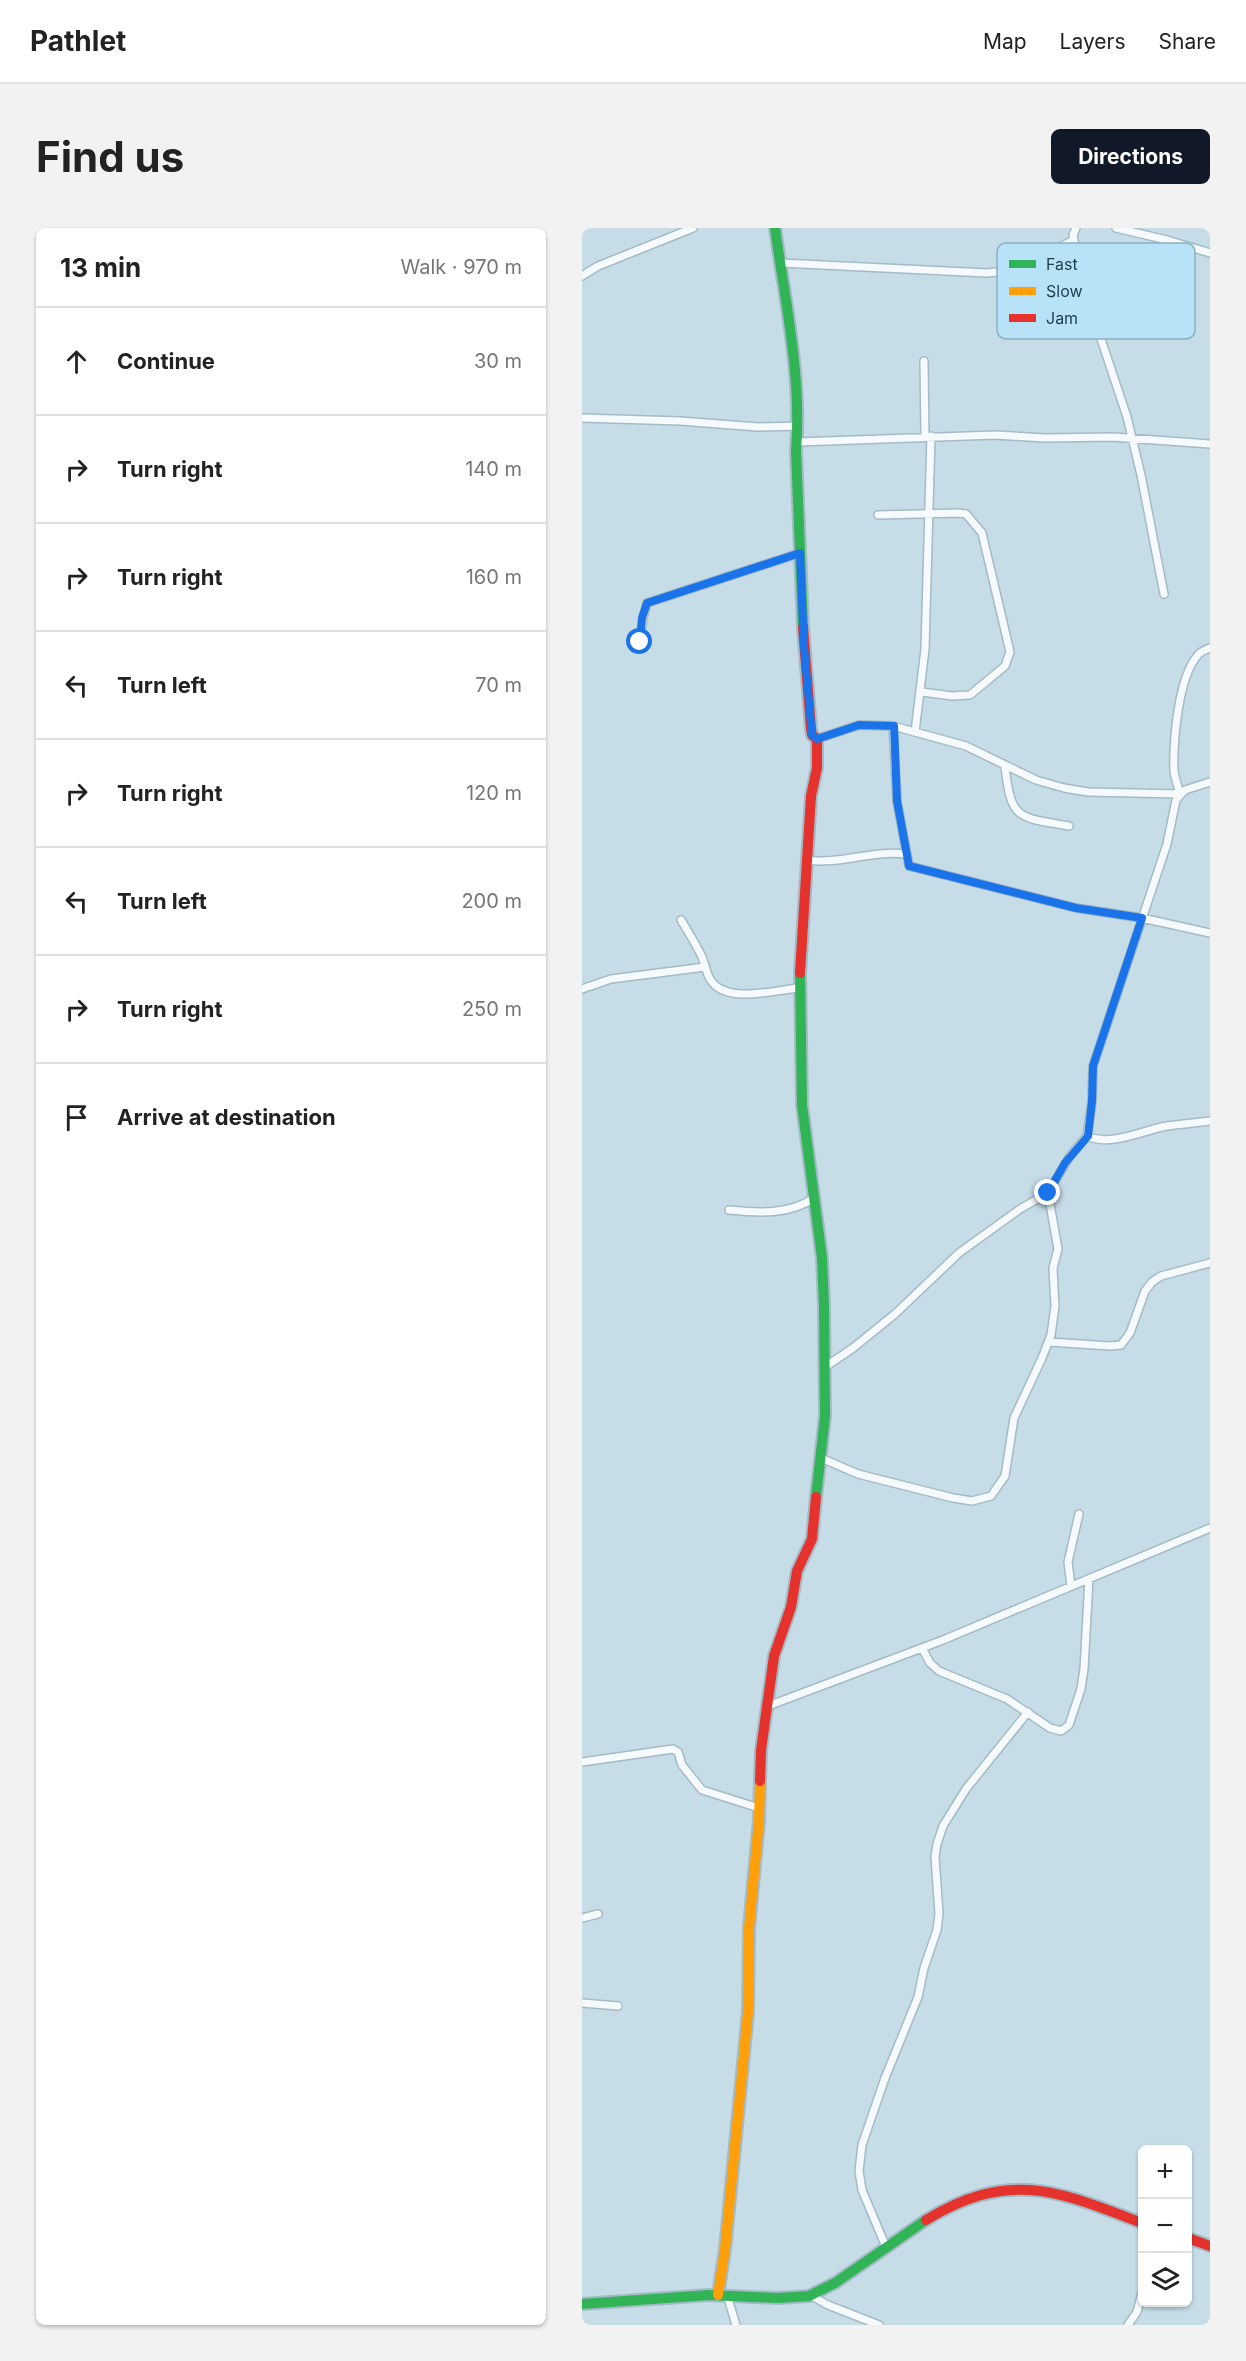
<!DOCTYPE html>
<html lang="en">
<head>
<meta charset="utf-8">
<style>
	:root { --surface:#fff; --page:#f2f2f2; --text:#222; --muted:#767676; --line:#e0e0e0; --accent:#111827 }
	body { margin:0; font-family:Inter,sans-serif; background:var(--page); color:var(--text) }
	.controls { position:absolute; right:18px; bottom:18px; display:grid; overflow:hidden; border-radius:9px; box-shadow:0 2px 4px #0004 }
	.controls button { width:54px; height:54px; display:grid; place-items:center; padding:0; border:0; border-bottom:2px solid var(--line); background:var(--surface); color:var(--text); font:30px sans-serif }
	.stop { position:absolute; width:18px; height:18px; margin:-14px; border:4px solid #1a73e8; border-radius:50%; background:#fff }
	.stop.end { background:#1a73e8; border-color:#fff; box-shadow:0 2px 6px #0008 }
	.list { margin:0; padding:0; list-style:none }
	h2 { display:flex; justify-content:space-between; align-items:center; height:78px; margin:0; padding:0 24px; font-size:26px }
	h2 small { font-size:20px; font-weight:400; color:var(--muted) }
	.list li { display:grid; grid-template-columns:39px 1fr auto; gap:18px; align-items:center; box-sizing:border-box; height:108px; padding:0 24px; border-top:2px solid var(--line) }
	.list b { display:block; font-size:22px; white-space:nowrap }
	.list em { font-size:20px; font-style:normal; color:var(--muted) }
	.icon { flex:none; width:33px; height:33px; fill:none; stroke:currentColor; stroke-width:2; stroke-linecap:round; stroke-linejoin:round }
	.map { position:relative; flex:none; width:628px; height:2097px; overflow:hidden; border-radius:9px }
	header { display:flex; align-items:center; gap:36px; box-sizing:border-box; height:84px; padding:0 30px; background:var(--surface); border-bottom:2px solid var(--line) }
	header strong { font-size:28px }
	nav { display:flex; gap:33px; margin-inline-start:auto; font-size:21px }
	.intro { display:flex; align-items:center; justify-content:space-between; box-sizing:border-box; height:144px; padding:0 36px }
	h1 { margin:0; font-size:42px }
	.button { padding:15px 27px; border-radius:9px; background:var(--accent); color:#fff; font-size:21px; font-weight:700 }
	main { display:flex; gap:36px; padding:0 36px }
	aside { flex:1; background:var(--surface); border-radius:9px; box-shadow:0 2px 4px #0004 }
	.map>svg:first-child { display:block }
</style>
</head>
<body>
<header>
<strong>Pathlet</strong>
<nav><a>Map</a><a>Layers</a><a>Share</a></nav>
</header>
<div class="intro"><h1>Find us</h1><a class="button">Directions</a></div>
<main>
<aside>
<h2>13 min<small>Walk · 970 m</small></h2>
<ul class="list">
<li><svg class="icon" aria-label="ahead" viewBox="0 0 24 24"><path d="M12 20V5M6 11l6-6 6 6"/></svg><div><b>Continue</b></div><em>30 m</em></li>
<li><svg class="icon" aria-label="right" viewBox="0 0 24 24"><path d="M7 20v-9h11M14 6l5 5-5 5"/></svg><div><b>Turn right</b></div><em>140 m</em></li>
<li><svg class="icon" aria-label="right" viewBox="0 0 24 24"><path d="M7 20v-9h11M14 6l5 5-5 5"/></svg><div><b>Turn right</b></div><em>160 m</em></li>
<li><svg class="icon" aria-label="left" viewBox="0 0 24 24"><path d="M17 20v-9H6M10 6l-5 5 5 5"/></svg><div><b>Turn left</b></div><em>70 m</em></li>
<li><svg class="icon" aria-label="right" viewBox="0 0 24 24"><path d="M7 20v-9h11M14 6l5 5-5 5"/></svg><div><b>Turn right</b></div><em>120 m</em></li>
<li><svg class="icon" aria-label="left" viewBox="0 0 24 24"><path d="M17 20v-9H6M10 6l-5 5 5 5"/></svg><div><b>Turn left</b></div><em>200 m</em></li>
<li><svg class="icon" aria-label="right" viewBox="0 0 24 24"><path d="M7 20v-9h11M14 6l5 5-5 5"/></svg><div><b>Turn right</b></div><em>250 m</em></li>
<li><svg class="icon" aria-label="arrive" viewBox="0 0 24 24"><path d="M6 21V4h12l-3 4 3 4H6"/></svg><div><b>Arrive at destination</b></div></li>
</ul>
</aside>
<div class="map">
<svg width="628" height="2097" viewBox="0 0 628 2097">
	<rect width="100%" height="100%" fill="#c6dde8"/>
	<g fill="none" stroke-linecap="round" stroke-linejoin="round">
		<defs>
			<path id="street" d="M494,0L491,7L499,51L545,189L559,247L582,366
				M534,0L585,12L628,25
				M199,35L405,45L432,42L492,12
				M0,48L16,38L111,0
				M342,133L343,209
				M0,190L98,193L176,199L216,198
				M216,214L413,207L463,210L531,209L628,216
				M296,287L377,285L384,286L400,305L428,424L423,438L388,467L370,468L340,464
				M58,414L61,390L65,375L218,325
				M311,498L315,573L327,638L494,680L560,690L628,705
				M333,504L343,421L349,208
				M235,511L277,497L311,498L384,518L454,552L482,560L506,564L598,566
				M423,538C429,593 436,589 487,598
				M598,566C596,558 593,551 592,543C591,514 596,449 616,427C619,423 624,422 628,420
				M224,632C257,637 289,622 323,626
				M99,692C106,704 114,716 120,729C123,736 124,744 128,751C143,777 193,762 217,760
				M0,761L29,751L123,739
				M505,908C529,919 561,902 585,898C599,896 614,895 628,893
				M147,982C177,985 207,987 232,970
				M467,1114L528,1118L539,1117L548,1105L563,1063L570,1054L579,1048L628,1035
				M243,1139L271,1120L313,1086L377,1025L438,981L466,965
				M239,1230L276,1246L371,1270L390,1273L409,1268L423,1248L432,1190L460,1130L469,1107L473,1078L471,1040L476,1021L466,965L488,928L505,908L510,873L511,838L585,616L594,572L603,562L628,554
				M489,1358L486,1334L497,1286
				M340,1420L348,1435L357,1443L425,1471L468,1500L479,1503L487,1497L499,1461L502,1441L507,1351
				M186,1478L361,1412L628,1300
				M0,1534L91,1521L96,1524L100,1537L120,1562L177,1580
				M0,1690L16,1686
				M0,1775L36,1778
				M304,2019L280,1962L277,1943L280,1917L303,1850L336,1769L342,1740L355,1702L357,1686L353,1629L355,1616L361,1598L384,1561L446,1484
				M145,2067L154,2097
				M228,2067L246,2077L297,2097
				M546,2097L555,2084L560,2065"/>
			<path id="fast" d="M193,0C203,73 220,149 214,223L221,399
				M218,745L220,877L240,1030L242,1077L243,1188L234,1269
				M0,2076L127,2067L196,2070L227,2068L253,2055L344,1992"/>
			<path id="slow" d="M136,2067L143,2021L166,1784L167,1700L177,1592L178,1553"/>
			<path id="jam" d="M218,745L229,568L235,540V511L230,507L229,501L221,399
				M178,1553L179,1522L192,1428L209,1379L215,1343L230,1311L234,1269
				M344,1992C428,1941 476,1963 560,1995
				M606,2010L628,2018"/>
		</defs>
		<use href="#street" stroke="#a3bbc6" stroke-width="10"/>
		<use href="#fast" stroke="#a3bbc6" stroke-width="14"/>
		<use href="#slow" stroke="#a3bbc6" stroke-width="14"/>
		<use href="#jam" stroke="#a3bbc6" stroke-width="14"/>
		<use href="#street" stroke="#f6fafc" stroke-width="7"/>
		<use href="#fast" stroke="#30b455" stroke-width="10"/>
		<use href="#slow" stroke="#ff9f0a" stroke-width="10"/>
		<use href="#jam" stroke="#e5322d" stroke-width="10"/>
	</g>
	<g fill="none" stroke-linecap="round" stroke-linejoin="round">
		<path stroke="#1a73e8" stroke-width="8" d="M58,414L60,390L65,375L218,325L222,419L230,507L235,511L277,497L312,498L315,573L327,638L494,680L560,690L511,838L510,873L506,908L483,935L466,965"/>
	</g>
	<rect x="415" y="15" width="198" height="96" rx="9" fill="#b7e2f7" stroke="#89b0c3" stroke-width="1.5"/>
	<rect x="427" y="32" width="27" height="8" fill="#30b455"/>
	<rect x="427" y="59" width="27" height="8" fill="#ff9f0a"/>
	<rect x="427" y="86" width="27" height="8" fill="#e5322d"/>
	<g font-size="16" fill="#1d3c4a">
		<text x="464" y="42">Fast</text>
		<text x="464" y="69">Slow</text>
		<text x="464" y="96">Jam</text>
	</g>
</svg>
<div class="controls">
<button>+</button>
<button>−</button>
<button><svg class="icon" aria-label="layers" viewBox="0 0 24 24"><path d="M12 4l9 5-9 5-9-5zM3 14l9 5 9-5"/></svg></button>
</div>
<div class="stop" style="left:58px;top:414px"></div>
<div class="stop end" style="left:466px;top:965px"></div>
</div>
</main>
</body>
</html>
